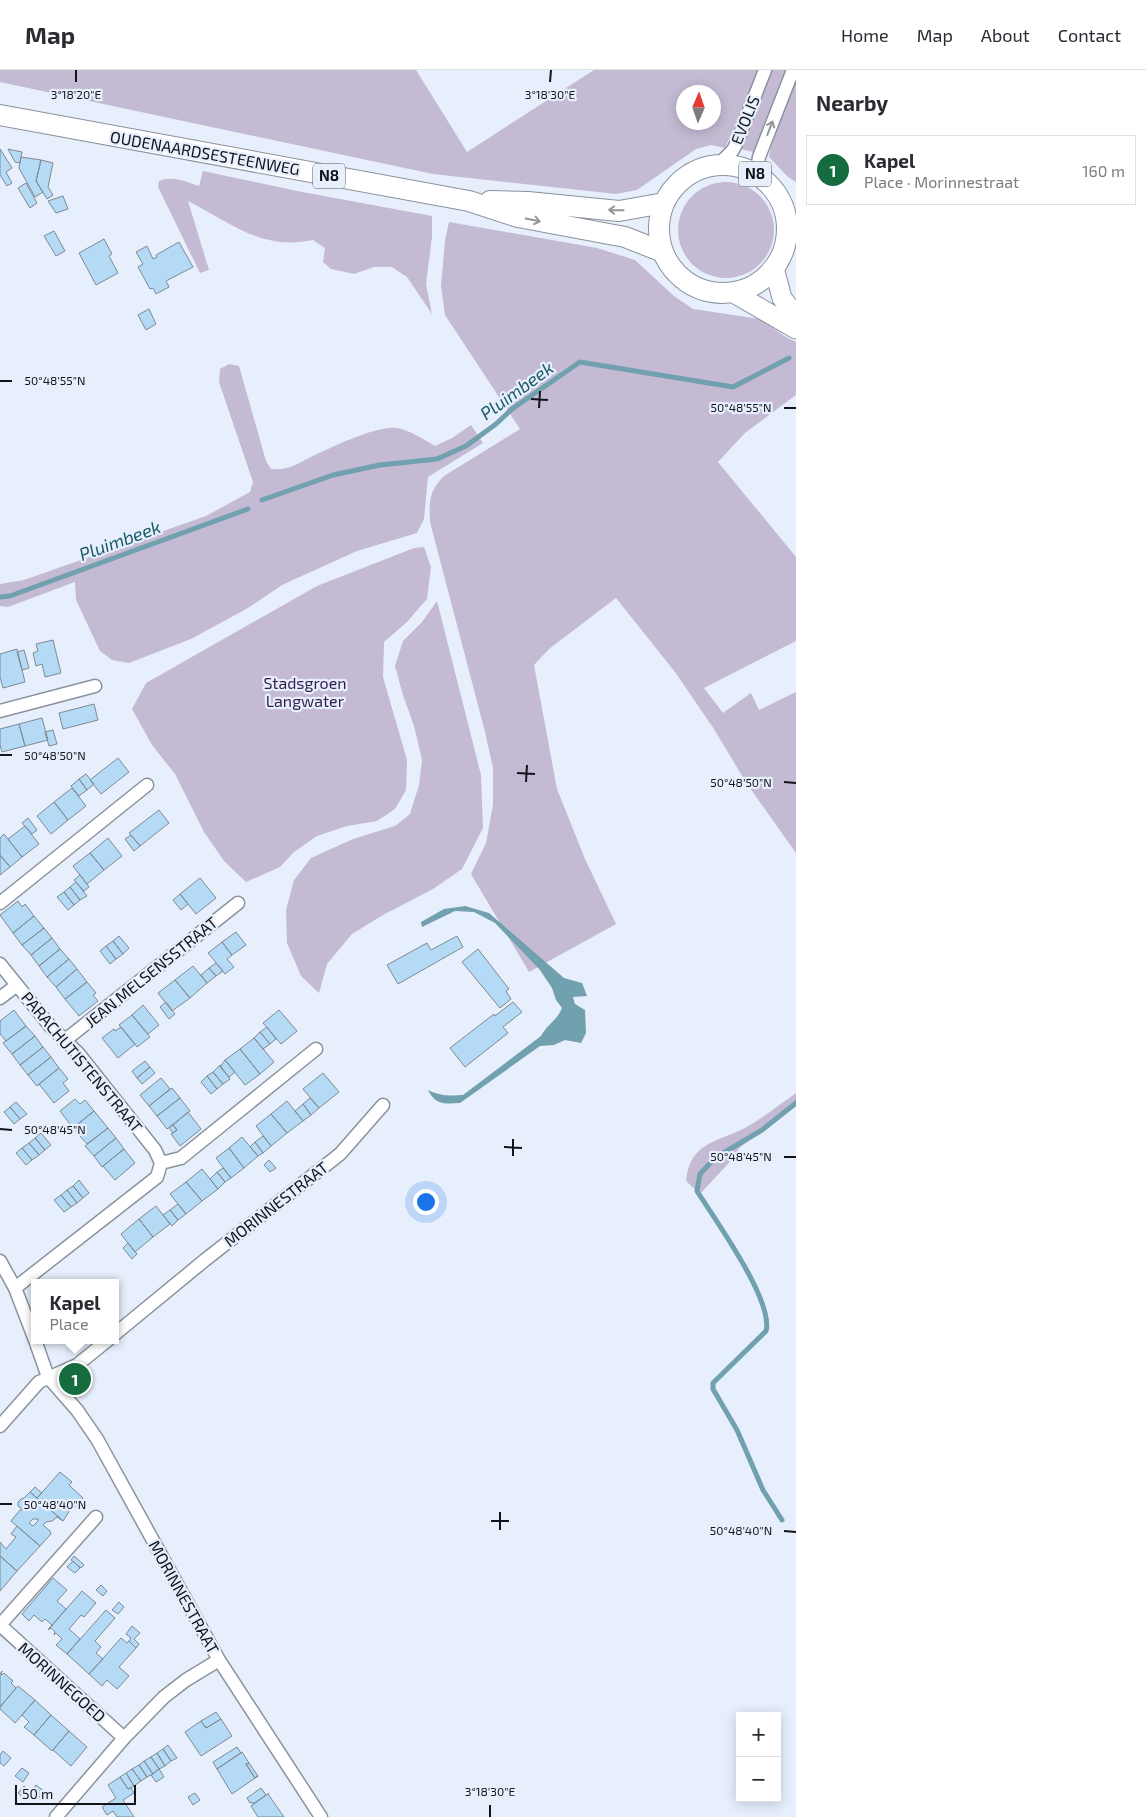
<!DOCTYPE html>
<html lang="en">
<head>
<meta charset="utf-8">
<style>
	:root { --surface:#fff; --page:#f7f7f7; --text:#2b2b33; --muted:#7c7c81; --line:#e1e1e2; --accent:#156d3f }
	body { margin:0; font-family:"Exo 2",sans-serif; background:var(--page); color:var(--text) }
	.controls { position:absolute; right:15px; bottom:15px; display:grid; overflow:hidden; border-radius:0px; box-shadow:0 2px 12px #0003 }
	.controls button { width:45px; height:45px; display:grid; place-items:center; padding:0; border:0; border-bottom:1px solid var(--line); background:var(--surface); color:var(--text); font:25px sans-serif }
	.compass { position:absolute; left:676px; top:15px; width:45px; height:45px; border-radius:50%; background:var(--surface); box-shadow:0 2px 12px #0003; rotate:2deg }
	.scale { position:absolute; left:15px; bottom:12px; width:121px; box-sizing:border-box; padding-left:5px; border:2px solid #111419; border-top:0; font-size:14px; line-height:18px; white-space:nowrap; color:#111419; -webkit-text-stroke:4px #e7effd; paint-order:stroke }
	.you { position:absolute; left:425px; top:1131px; width:18px; height:18px; margin:-12px; border:4px solid #fff; border-radius:50%; background:#1a73e8; box-shadow:0 0 0 8px #1a73e833 }
	.badge { display:grid; place-items:center; width:32px; height:32px; border-radius:50%; background:var(--accent); color:#fff; font-size:16px; font-weight:700 }
	.pin { position:absolute; translate:-50% -50%; border:2px solid #fff; box-shadow:0 1px 5px #0006 }
	.popup { position:absolute; left:31px; top:1209px; width:88px; height:65px; box-sizing:border-box; display:grid; place-content:center; border-radius:0px; background:var(--surface); filter:drop-shadow(0 1px 4px #0005); font-size:16px; white-space:nowrap; color:var(--muted) }
	.popup b { font-size:19px; color:var(--text) }
	.popup::after { content:''; position:absolute; left:50%; top:100%; margin-left:-10px; border:10px solid transparent; border-top-color:var(--surface) }
	.list { margin:0; padding:0; list-style:none }
	h2 { display:flex; justify-content:space-between; align-items:center; height:65px; margin:0; padding:0 20px; font-size:21px }
	h2 small { font-size:16px; font-weight:400; color:var(--muted) }
	.list li { display:grid; grid-template-columns:32px 1fr auto; gap:15px; align-items:center; box-sizing:border-box; height:70px; margin:0 10px 10px; padding:0 10px; border:1px solid var(--line); border-radius:0px }
	.list b { display:block; font-size:19px; white-space:nowrap }
	.list p { margin:0; font-size:16px; white-space:nowrap; color:var(--muted) }
	.list em { font-size:16px; font-style:normal; color:var(--muted) }
	.map { position:relative; flex:none; width:796px; height:1747px; overflow:hidden }
	header { display:flex; align-items:center; gap:30px; box-sizing:border-box; height:70px; padding:0 25px; background:var(--surface); border-bottom:1px solid var(--line) }
	header strong { font-size:24px }
	nav { display:flex; gap:28px; margin-inline-start:auto; font-size:18px }
	main { display:flex }
	aside { flex:1; background:var(--surface) }
	.map>svg:first-child { display:block }
</style>
</head>
<body>
<header>
<strong>Map</strong>
<nav><a>Home</a><a>Map</a><a>About</a><a>Contact</a></nav>
</header>
<main>
<div class="map">
<svg width="796" height="1747" viewBox="0 0 796 1747">
	<rect width="100%" height="100%" fill="#e7effd"/>
	<path fill="#c4bad3" fill-rule="evenodd" d="M0,0H416L467,82L594,0H759L725,78L711,75L696,79L637,120L616,124L433,104L0,12ZM684,22H714V52H684Z
		M771,0H786L753,82L741,79Z
		M796,11V112L788,107L769,87L771,77Z
		M203,101L297,121L432,146V167L426,214L432,244L407,207L392,197H374L354,204L331,199L323,192L325,178L313,170C262,181 231,153 188,131L209,200L200,203L158,117L159,111C172,105 187,112 199,116Z
		M678 160a48 48 0 1 1 96 0a48 48 0 1 1-96 0Z
		M449,152L597,178L635,190L674,226L693,239L760,249L786,267L796,272V325L745,363L718,392L796,487V571L704,618L723,643L751,623L759,640L796,622V783L747,714L714,659L675,602L616,528L549,579L534,595L557,719L585,789L616,854L529,902L471,804L486,773L493,735V698L485,662L430,452C429,431 429,421 444,406L520,359L445,245L441,216L445,170Z
		M229,294L239,296L266,391L271,399C290,400 295,395 311,387C329,378 378,355 396,358C410,360 423,369 435,376L452,368L471,355L483,373L428,407L424,449L417,463L357,481L282,515L248,538L191,569L129,593L112,590L100,581L76,530L75,512L8,537L0,536V514L24,510L206,446L250,422L253,412L219,312L220,299Z
		M424,477L431,497L427,529L407,552L384,572L383,607L407,690L406,720L395,739L377,751L347,756L317,766L294,782L280,797L246,812L224,791L204,762L175,704L152,675L132,639L146,613L317,516L414,478Z
		M437,531L481,705L483,758L462,799L433,819L383,845L352,864L327,894L319,923L301,906L287,873L286,840L294,810L311,788L353,769L395,756L410,744L419,715L422,690L414,656L403,625L395,596L403,571L422,552Z
		M796,1023V1033L738,1079L739,1082L700,1124L686,1111C690,1072 717,1072 745,1058C763,1048 779,1035 796,1023Z"/>
	<path fill="#71a0af" d="M465,836L489,843L564,908L582,913L587,926L573,927L575,934L585,940L586,963L581,973L565,970L554,975L540,976L460,1033C445,1034 435,1035 428,1020C440,1026 450,1026 463,1025L541,966C548,953 556,952 562,938L556,930L552,918L540,900L495,853L474,842L455,841L422,857L421,852L444,839Z"/>
	<g fill="none" stroke-linecap="round" stroke-linejoin="round">
		<path stroke="#71a0af" stroke-width="5" d="M262,430L333,405L380,395L437,389L466,376L496,354L512,339L580,292L733,317L789,288
			M0,527L10,526L248,439
			M782,1450L763,1420L737,1360L713,1319V1313L766,1261C774,1231 714,1148 697,1121L700,1104L715,1088L762,1060L796,1033"/>
	</g>
	<path fill="#b4daf6" stroke="#7d8a93" fill-rule="evenodd" d="M0,79L12,98L6,102L12,113L7,116L0,105Z
		M8,79L22,82L20,93L15,92Z
		M21,87L41,90L36,111L43,122L35,127L19,98Z
		M41,90L53,93L48,117L53,125L47,129L36,111Z
		M26,113L37,133L30,138L18,118Z
		M63,126L68,139L56,143L48,131Z
		M54,161L65,181L56,186L44,166Z
		M104,169L112,184L109,186L118,203L96,215L79,183Z
		M179,172L193,197L166,211L169,217L156,224L153,218L150,219L138,197L143,194L136,182L147,176L153,189L157,187L156,185Z
		M149,239L156,254L146,260L138,245Z
		M53,570L61,603L45,607L42,594L36,596L33,583L38,581L36,574Z
		M17,579L25,612L3,618L0,607V584Z
		M24,580L29,598L22,600L17,582Z
		M94,634L98,650L63,659L59,643Z
		M42,648L48,670L25,676L19,654Z
		M19,654L25,676L2,682L0,675V659Z
		M53,660L57,674L49,676L45,662Z
		M118,688L129,702L101,724L90,710Z
		M86,704L94,714L87,720L79,709Z
		M79,709L87,720L79,726L71,716Z
		M72,718L86,736L68,750L54,732Z
		M54,732L68,750L51,764L37,746Z
		M159,740L169,753L140,776L129,763Z
		M28,748L37,760L32,764L22,753Z
		M25,756L39,774L22,787L8,769Z
		M4,764L22,787L10,797L0,785V768Z
		M131,765L140,776L134,781L125,769Z
		M108,768L122,786L104,800L90,783Z
		M90,783L104,800L87,814L73,796Z
		M0,785L10,797L0,805Z
		M80,805L89,817L84,821L74,810Z
		M200,808L216,828L196,844L180,824Z
		M76,812L87,826L80,830L70,817Z
		M70,817L80,830L74,835L64,822Z
		M64,822L74,835L68,840L57,827Z
		M180,824L188,834L181,840L173,830Z
		M18,831L22,837L25,834L34,846L13,863L0,845Z
		M34,846L44,858L22,875L13,863Z
		M44,858L52,868L31,885L22,875Z
		M236,862L246,875L232,885L222,872Z
		M119,866L129,878L123,884L113,871Z
		M457,866L463,877L398,914L387,895L427,873L431,880Z
		M52,868L60,879L39,896L31,885Z
		M113,871L123,884L116,889L106,876Z
		M222,872L232,885L227,889L234,897L225,904L208,883Z
		M106,876L116,889L110,894L100,881Z
		M60,879L69,889L47,907L39,896Z
		M478,879L509,919L506,921L511,929L500,938L462,892Z
		M69,889L77,899L56,917L47,907Z
		M216,893L223,901L216,906L209,898Z
		M193,896L207,913L190,928L175,910Z
		M209,898L216,906L207,913L201,905Z
		M77,899L87,912L65,929L56,917Z
		M175,910L190,928L172,941L158,923Z
		M87,912L96,923L93,925L98,931L79,946L65,929Z
		M166,932L175,944L169,949L160,937Z
		M513,932L522,942L503,957L508,963L465,997L450,978L494,944L495,946Z
		M143,935L159,955L148,964L132,945Z
		M14,940L26,956L6,971L0,964V951Z
		M279,940L297,961L281,974L263,953Z
		M132,945L150,967L137,977L119,955Z
		M26,956L35,966L12,984L3,973Z
		M121,957L135,974L118,988L102,968L114,959L115,961Z
		M267,957L276,969L270,974L260,962Z
		M260,962L270,974L263,979L254,968Z
		M35,966L43,977L20,995L12,984Z
		M254,968L274,992L260,1004L240,979Z
		M43,977L51,987L28,1005L20,995Z
		M240,979L260,1004L245,1015L225,990Z
		M51,987L59,998L37,1016L28,1005Z
		M225,990L235,1002L229,1007L220,997Z
		M145,991L150,997L137,1008L132,1001Z
		M220,995L230,1009L223,1014L213,1002Z
		M150,997L155,1003L142,1014L137,1008Z
		M59,998L68,1009L63,1013L69,1021L54,1033L39,1014Z
		M213,1002L223,1014L217,1019L207,1006Z
		M323,1003L339,1022L319,1038L303,1019Z
		M207,1006L217,1019L211,1024L201,1012Z
		M161,1008L170,1019L149,1036L140,1025Z
		M172,1018L180,1028L157,1046L149,1036Z
		M180,1028L190,1041L167,1059L157,1046Z
		M310,1028L319,1038L311,1045L303,1034Z
		M75,1029L80,1034L85,1030L94,1041L73,1058L60,1041Z
		M287,1031L303,1051L287,1063L271,1044Z
		M16,1032L27,1044L20,1049L10,1037Z
		M303,1034L311,1045L303,1051L295,1041Z
		M10,1037L20,1049L14,1054L4,1042Z
		M94,1041L108,1058L87,1074L73,1058Z
		M188,1042L201,1059L180,1076L171,1064L177,1060L173,1055Z
		M271,1044L287,1063L271,1076L256,1056Z
		M173,1055L177,1060L173,1063L169,1058Z
		M108,1058L116,1068L94,1086L85,1076Z
		M41,1063L51,1075L45,1080L35,1068Z
		M263,1066L271,1076L263,1083L255,1072Z
		M242,1067L258,1086L244,1098L229,1078Z
		M35,1068L45,1080L39,1085L29,1073Z
		M116,1068L124,1079L102,1097L94,1086Z
		M255,1072L263,1083L258,1086L250,1077Z
		M29,1073L39,1085L32,1090L22,1078Z
		M22,1078L32,1090L26,1095L16,1083Z
		M229,1078L244,1098L231,1108L216,1088Z
		M124,1079L135,1093L115,1110L103,1096Z
		M269,1090L276,1098L270,1102L264,1095Z
		M223,1098L231,1108L225,1112L217,1102Z
		M202,1099L218,1119L202,1131L186,1112Z
		M217,1102L225,1112L218,1119L210,1109Z
		M79,1110L89,1123L83,1128L73,1116Z
		M186,1112L202,1131L186,1144L170,1124Z
		M73,1116L83,1128L77,1133L67,1120Z
		M67,1120L77,1133L71,1137L61,1125Z
		M61,1125L71,1137L64,1142L54,1130Z
		M178,1134L186,1144L178,1150L170,1140Z
		M156,1136L170,1154L153,1167L139,1149Z
		M170,1140L178,1150L172,1156L163,1145Z
		M139,1149L153,1167L135,1182L121,1164Z
		M128,1173L137,1184L132,1189L123,1178Z
		M60,1402L72,1412L69,1415L83,1428L71,1441L70,1440L63,1451L37,1428Z
		M35,1417L42,1423L37,1428L30,1422Z
		M30,1422L63,1451L57,1447L52,1451L46,1452L43,1455L50,1461L51,1464L40,1476L11,1451L20,1440H23L18,1436V1432L21,1429L24,1428ZM33,1449H38V1451L33,1456L29,1453Z
		M17,1456L40,1476L17,1501L0,1486V1472L6,1479L16,1467L11,1464Z
		M0,1486L17,1501L0,1521Z
		M74,1486L84,1495L81,1498L71,1490Z
		M73,1491L80,1498L75,1503L67,1497Z
		M53,1508L67,1520L57,1531L66,1539L48,1560L52,1555L45,1549L42,1552L34,1545L29,1551L22,1544Z
		M101,1515L107,1521L103,1526L96,1520Z
		M82,1521L96,1533L84,1547L81,1545L69,1559L80,1569L67,1584L56,1575L62,1569L56,1563L54,1565L55,1562L51,1558L48,1560Z
		M119,1532L124,1537L118,1544L112,1540Z
		M106,1540L115,1548L95,1571L101,1577L96,1583L103,1589L89,1604L67,1584Z
		M132,1556L140,1563L134,1569L139,1574L136,1578L129,1571L131,1568L126,1564Z
		M121,1568L127,1573L129,1571L136,1578L119,1597L129,1606L117,1619L107,1610L102,1616L89,1604Z
		M2,1601L1,1604L2,1605L4,1603L13,1611L11,1613L16,1618L0,1637V1604Z
		M18,1616L35,1630L15,1653L0,1639V1637Z
		M35,1630L51,1645L34,1665L24,1657L29,1652L22,1645Z
		M216,1642L221,1649L206,1658L201,1651Z
		M51,1645L69,1661L52,1681L34,1665Z
		M221,1649L232,1666L201,1686L185,1662L201,1651L206,1658Z
		M69,1661L87,1677L71,1696L53,1680Z
		M168,1675L177,1688L171,1691L163,1679Z
		M237,1677L241,1683L217,1699L213,1692Z
		M163,1679L171,1691L165,1696L157,1683Z
		M3,1681L11,1688L4,1696L0,1693V1685Z
		M242,1682L249,1693L246,1694L255,1708L258,1706L232,1724L217,1699Z
		M157,1683L165,1696L159,1699L151,1687Z
		M151,1687L159,1699L153,1704L144,1691Z
		M144,1691L153,1704L147,1707L139,1695Z
		M249,1693L258,1706L255,1708L246,1694Z
		M139,1695L147,1707L141,1711L132,1699Z
		M22,1698L29,1703L23,1712L15,1706Z
		M132,1699L141,1711L134,1716L126,1703Z
		M159,1699L164,1707L156,1712L151,1705Z
		M126,1703L134,1716L128,1719L120,1707Z
		M120,1707L128,1719L131,1718L134,1723L123,1730L134,1747H117L113,1741L107,1745L102,1737L116,1728L108,1715Z
		M36,1715L46,1723L42,1729L32,1720Z
		M24,1716L31,1722L25,1729L18,1723Z
		M261,1718L266,1725L253,1734L252,1732L250,1733L247,1728Z
		M195,1723L200,1730L193,1735L188,1727Z
		M269,1723L268,1724L284,1747H258L251,1736Z"/>
	<g fill="none" stroke-linecap="round" stroke-linejoin="round">
		<defs>
			<path id="street" d="M718,95L733,80L736,74L765,0
				M756,105L759,87L793,0
				M0,641L95,616
				M0,833L147,715
				M0,894L50,956L78,983L155,1080L161,1093
				M0,928L17,915
				M64,971L238,833
				M0,1191L15,1218L35,1270
				M15,1218L157,1107L161,1093L181,1088L316,979
				M115,1264L205,1190L340,1084L383,1035
				M35,1270L48,1307L77,1340L97,1369L219,1590L321,1747
				M0,1356L39,1312L77,1295L108,1270
				M0,1555L124,1668
				M0,1555L96,1447
				M56,1747L124,1668L164,1627L186,1610L219,1590"/>
			<path id="secondary" d="M774,198L782,228L796,246
				M732,222L796,259"/>
			<path id="primary" d="M0,45L469,131L518,147L625,167L663,182
				M659 159a64 64 0 1 1 128 0a64 64 0 1 1-128 0Z
				M490,131L528,132L619,141L664,133"/>
		</defs>
		<use href="#street" stroke="#8a929e" stroke-width="15"/>
		<use href="#secondary" stroke="#8a929e" stroke-width="21"/>
		<use href="#primary" stroke="#8a929e" stroke-width="22"/>
		<use href="#street" stroke="#fff" stroke-width="12"/>
		<use href="#secondary" stroke="#fff" stroke-width="19"/>
		<use href="#primary" stroke="#fff" stroke-width="20"/>
	</g>
	<defs><path id="oneway-shaft" d="M-6 0H5M1.5-3L5.5 0L1.5 3" fill="none" stroke-width="1.6" stroke-linecap="round" stroke-linejoin="round" transform="scale(1.25)"/></defs>
	<g stroke="#949598">
		<use href="#oneway-shaft" transform="translate(770 58) rotate(-69)"/>
		<use href="#oneway-shaft" transform="translate(616 140) rotate(-179)"/>
		<use href="#oneway-shaft" transform="translate(533 150) rotate(11)"/>
	</g>
	<path fill="none" stroke="#111419" stroke-width="2" d="M76,12V0M550,12L551,0M0,311H12M531,329L548,330M539,338L540,321M784,338H796M0,685H12M517,703L535,704M526,712L527,695M784,712L796,713M0,1059L12,1060M504,1077L522,1078M513,1086V1069M784,1087H796M0,1434H12M491,1451H509M500,1460V1442M784,1461L796,1462M490,1747V1735"/>
	<g text-anchor="middle" stroke-width="4.5" stroke-linejoin="round" paint-order="stroke">
		<g fill="#e7effd" stroke="#51565d" stroke-width="1">
			<rect x="739" y="91.5" width="32" height="25" rx="4"/>
			<rect x="313" y="93.5" width="32" height="25" rx="4"/>
		</g>
		<g font-size="15" font-weight="bold" fill="#111419">
			<text x="755" y="109">N8</text>
			<text x="329" y="111">N8</text>
		</g>
		<g font-size="16" fill="#111419" stroke="#e7effd">
			<text transform="translate(745 50) rotate(-68)" y="6">EVOLIS</text>
			<text transform="translate(205 83) rotate(10)" y="6">OUDENAARDSESTEENWEG</text>
			<text transform="translate(151 902) rotate(-39)" y="6">JEAN MELSENSSTRAAT</text>
			<text transform="translate(82 992) rotate(50)" y="6">PARACHUTISTENSTRAAT</text>
			<text transform="translate(276 1134) rotate(-38)" y="6">MORINNESTRAAT</text>
			<text transform="translate(184 1527) rotate(61)" y="6">MORINNESTRAAT</text>
			<text transform="translate(62 1612) rotate(42)" y="6">MORINNEGOED</text>
		</g>
		<g font-size="16" fill="#331c4c" stroke="#e7effd">
			<text x="305" y="619">Stadsgroen<tspan x="305" dy="18">Langwater</tspan></text>
		</g>
		<g font-size="18" font-style="italic" fill="#1a5a6b" stroke="#e7effd">
			<text transform="translate(517 321) rotate(-36)" y="6">Pluimbeek</text>
			<text transform="translate(120 471) rotate(-20)" y="6">Pluimbeek</text>
		</g>
	</g>
	<g font-size="12" text-anchor="middle" fill="#111419" stroke="#e7effd" stroke-width="4.5" stroke-linejoin="round" paint-order="stroke">
		<text x="76" y="29">3°18'20"E</text>
		<text x="550" y="29">3°18'30"E</text>
		<text x="55" y="315">50°48'55"N</text>
		<text x="741" y="342">50°48'55"N</text>
		<text x="55" y="690">50°48'50"N</text>
		<text x="741" y="717">50°48'50"N</text>
		<text x="55" y="1064">50°48'45"N</text>
		<text x="741" y="1091">50°48'45"N</text>
		<text x="55" y="1439">50°48'40"N</text>
		<text x="741" y="1465">50°48'40"N</text>
		<text x="490" y="1726">3°18'30"E</text>
	</g>
</svg>
<div class="controls">
<button>+</button>
<button>−</button>
</div>
<svg class="compass" viewBox="-18 -18 36 36"><path d="M0-13l5 13h-10z" fill="#e53935"/><path d="M0 13l5-13h-10z" fill="#7c7c81"/></svg>
<div class="scale">50 m</div>
<div class="you"></div>
<div class="pin badge" style="left:75px;top:1309px">1</div>
<div class="popup"><b>Kapel</b>Place</div>
</div>
<aside>
<h2>Nearby<small></small></h2>
<ul class="list">
<li><span class="badge">1</span><div><b>Kapel</b><p>Place · Morinnestraat</p></div><em>160 m</em></li>
</ul>
</aside>
</main>
</body>
</html>
